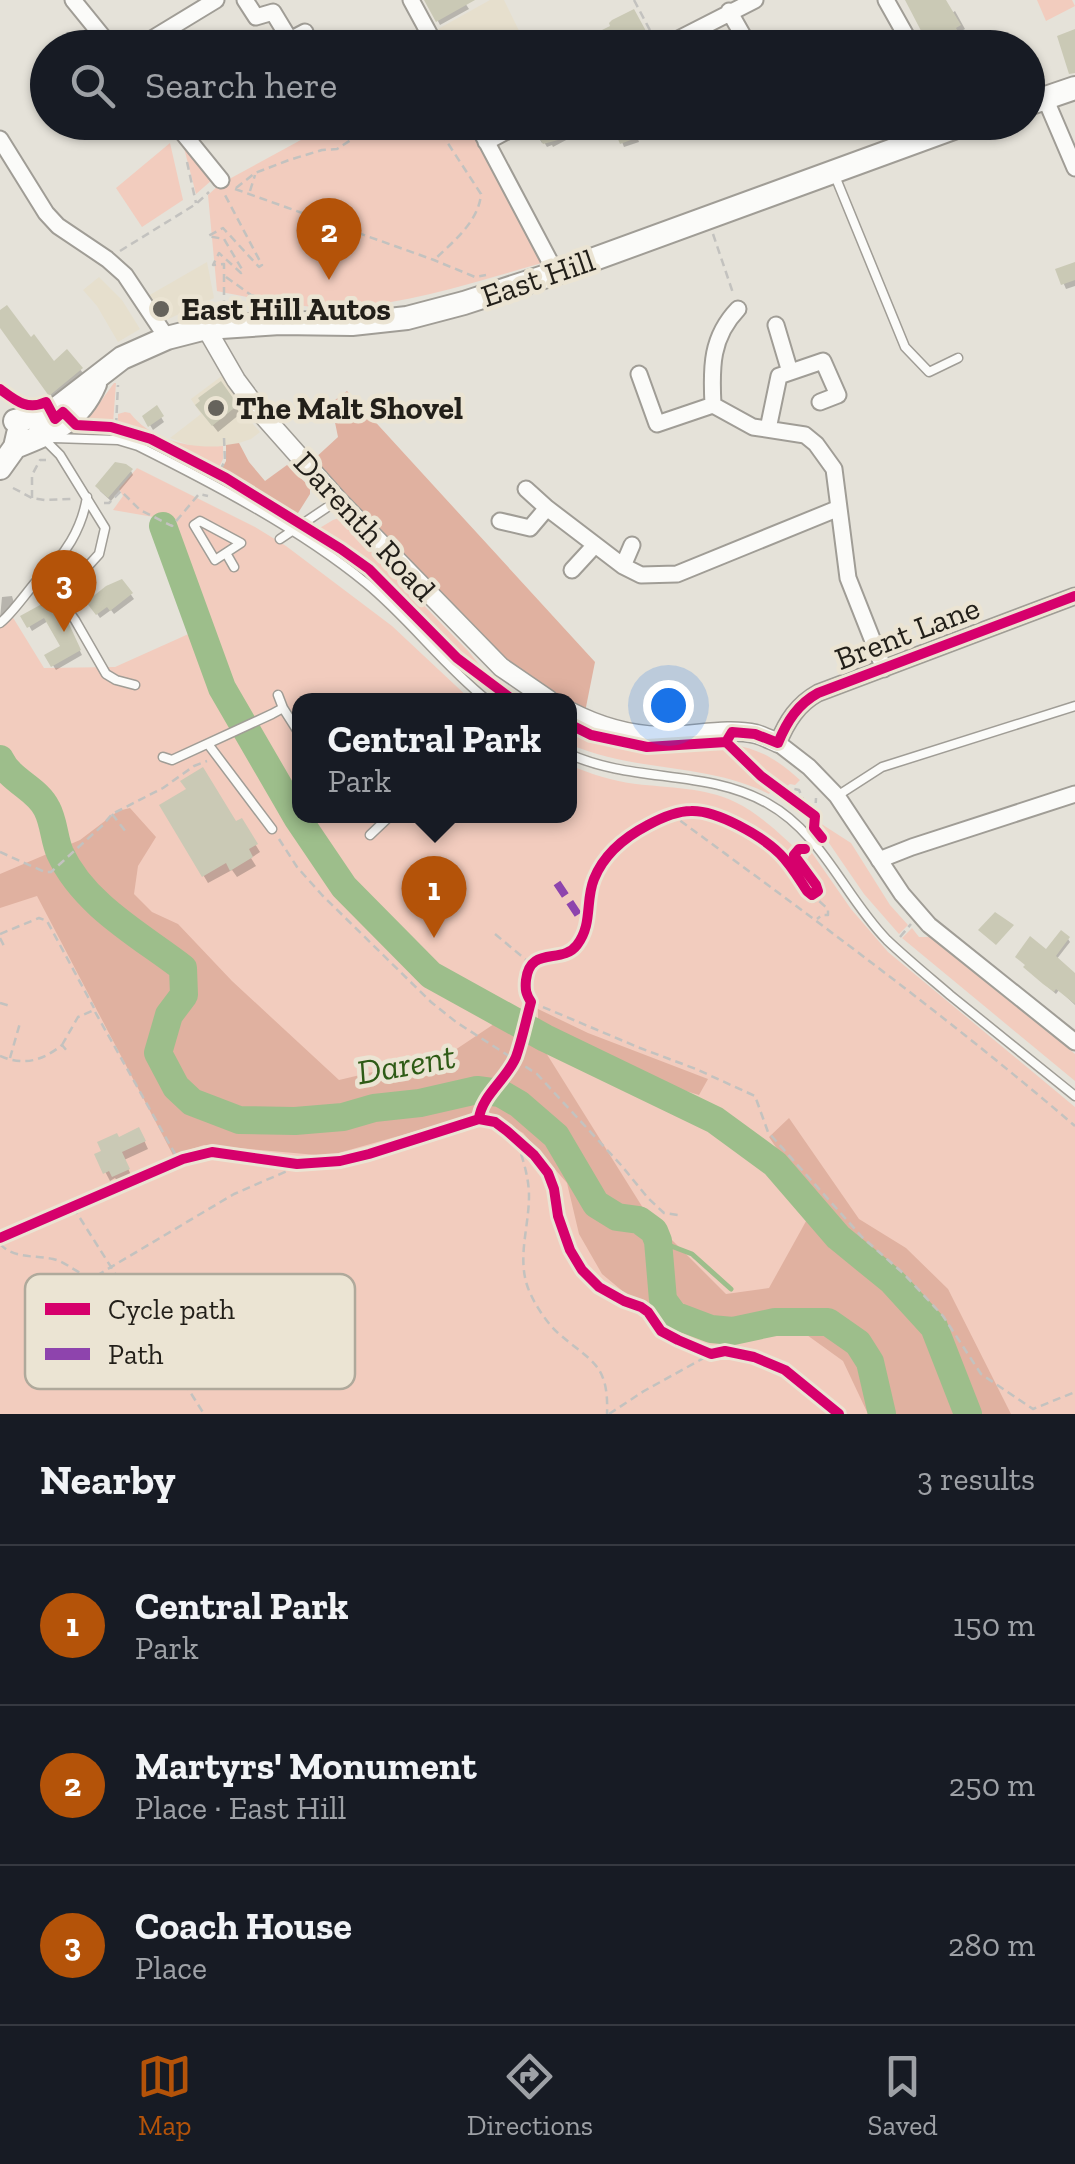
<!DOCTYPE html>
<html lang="en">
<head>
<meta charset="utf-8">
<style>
	:root { --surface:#171b24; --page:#20242c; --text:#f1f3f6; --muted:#9ea1a6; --line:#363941; --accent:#b45309 }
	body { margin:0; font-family:"Zilla Slab",serif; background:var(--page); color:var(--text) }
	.you { position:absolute; left:668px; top:705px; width:35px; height:35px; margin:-25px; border:8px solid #fff; border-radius:50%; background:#1a73e8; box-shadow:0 0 0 15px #1a73e833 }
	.badge { display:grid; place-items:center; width:65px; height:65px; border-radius:50%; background:var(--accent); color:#fff; font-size:32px; font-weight:700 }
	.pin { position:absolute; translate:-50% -82px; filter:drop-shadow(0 2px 5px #0008) }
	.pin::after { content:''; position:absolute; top:52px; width:35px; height:30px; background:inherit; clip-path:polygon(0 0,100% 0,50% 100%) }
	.popup { position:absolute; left:292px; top:693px; width:285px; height:130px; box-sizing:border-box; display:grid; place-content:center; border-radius:20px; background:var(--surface); filter:drop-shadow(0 2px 8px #0005); font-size:32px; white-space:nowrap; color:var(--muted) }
	.popup b { font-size:38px; color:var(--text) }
	.popup::after { content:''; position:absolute; left:50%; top:100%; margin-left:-20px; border:20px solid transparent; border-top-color:var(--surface) }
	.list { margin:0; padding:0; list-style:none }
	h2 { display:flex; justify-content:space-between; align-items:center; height:130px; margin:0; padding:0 40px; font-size:42px }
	h2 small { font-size:32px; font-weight:400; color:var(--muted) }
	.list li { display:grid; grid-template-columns:65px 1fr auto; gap:30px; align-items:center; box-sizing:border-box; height:160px; padding:0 40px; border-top:2px solid var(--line) }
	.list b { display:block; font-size:38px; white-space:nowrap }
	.list p { margin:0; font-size:32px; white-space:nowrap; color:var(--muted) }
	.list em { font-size:32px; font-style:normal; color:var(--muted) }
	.icon { flex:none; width:55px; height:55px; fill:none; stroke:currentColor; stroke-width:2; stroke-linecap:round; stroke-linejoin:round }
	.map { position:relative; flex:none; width:1075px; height:1414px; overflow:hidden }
	.search { position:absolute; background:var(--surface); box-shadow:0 2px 8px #0004; left:30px; right:30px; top:30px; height:110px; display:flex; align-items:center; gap:25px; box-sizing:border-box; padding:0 35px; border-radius:55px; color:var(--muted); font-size:38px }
	.sheet { height:610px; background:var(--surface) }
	nav { display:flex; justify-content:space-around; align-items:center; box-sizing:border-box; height:140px; border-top:2px solid var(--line); background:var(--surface); font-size:28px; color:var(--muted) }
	nav a { display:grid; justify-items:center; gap:5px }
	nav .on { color:var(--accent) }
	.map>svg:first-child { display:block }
</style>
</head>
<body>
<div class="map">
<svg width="1075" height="1414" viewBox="0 0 1075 1414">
	<rect width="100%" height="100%" fill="#e5e2d9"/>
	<path fill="#e6dfcd" d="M490,0H504L525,43L516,47H447L438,29Z
		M207,262L214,298L164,321L160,319L148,296Z
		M99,277L122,300L140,329L118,342L97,306L83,290Z
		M223,375L238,398L234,402L260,432L251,439L239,443L216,447H195L170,438L201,414L191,399Z"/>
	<path fill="#f2ccbe" d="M1037,0H1072L1075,6L1046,21Z
		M332,123H471L542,263C478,281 413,303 347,307C308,310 256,299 217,291L208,195L220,184Z
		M170,143L183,200L142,227L116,188Z
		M184,148L212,180L196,194Z
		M114,383H116L113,424L85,423Z
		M125,412L130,413C151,440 190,449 223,446V459L218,469L145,431L118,424V414Z
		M137,468L255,527L286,546L392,626L471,700H299V816H569V765C591,774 612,781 636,784C669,788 704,787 735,802C764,816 784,839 808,859L810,850L851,909L888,952L1075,1107V1414H0V622L12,616L44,668L115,667L213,623L165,519L113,510L123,496L119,489Z
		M339,518L469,652L482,668L525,700L460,655L387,579L318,529L333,520Z
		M569,725C626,755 664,747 724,744L759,778L774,788L769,794C705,762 636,773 569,744Z
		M733,745C761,749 779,761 800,780L795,785L790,784L783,789Z
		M820,823L851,843L890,905L908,925L899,934L864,894L818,827Z
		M912,928L919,937H929L1075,1054V1081L902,938Z"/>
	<path fill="#e0b1a0" d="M347,391L595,662L585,712L510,663L313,460L338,437L331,403Z
		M239,443L249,462L265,481L287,465L310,487V494L298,513L294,514L221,470L226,461V445Z
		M130,808L156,837L138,866L134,894L152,912L178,924L232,981L339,1080L449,1054L518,1008L648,1216L726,1294L769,1288L815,1205L769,1137L789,1118L859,1219L906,1248L948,1289L1011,1414H868L843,1361L800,1330L709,1341L643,1308L602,1274L579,1234L567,1183L523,1133L487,1111L328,1156L204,1145L173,1155L37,896L0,908V874L80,840L118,811Z
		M538,1009L588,1033L708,1079L699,1095L650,1080L538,1027Z"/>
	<path fill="#0003" d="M427,0H463L469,9L440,25Z
		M908,0H940L948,16L955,11L965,29L956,34Z
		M633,12L648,39L633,48H599Z
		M1030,54L1034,62L1040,65L1045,82L1028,87V55Z
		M540,122H600L553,147L552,145L547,147L544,142L542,143L534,130Z
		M632,122L639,142L624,147L622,142Z
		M1075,263V286L1066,289L1058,270Z
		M0,313L53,364L66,353L84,374L53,398L0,325Z
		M236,407L240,414L218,432L203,413Z
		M156,409L164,422L153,430L145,417Z
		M131,471L133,475L111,501L100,491L98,487Z
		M122,582L134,599L114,614L111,610L100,618L89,602Z
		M12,596L14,603L0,618L2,597Z
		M50,602L67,625L82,655L56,670L47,656L63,647L48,621L32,631L24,617Z
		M162,806L235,825L241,821L260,852L251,858L256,866L237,877L232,870L208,883Z
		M1068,939L1070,942L1056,960L1075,975V1005L1059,990L1056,994L1026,968Z
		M143,1138L148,1149L124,1160L132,1177L119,1183L115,1178L110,1181L97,1156L118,1140Z"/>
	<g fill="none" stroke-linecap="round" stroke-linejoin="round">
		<path stroke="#9dbe8b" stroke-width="5" d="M658,1241L692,1254L731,1289"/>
		<path stroke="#9dbe8b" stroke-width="28" d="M163,526L222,688L298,819L344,887L431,975L545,1038L715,1120L775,1164L838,1237L892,1281L934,1327L968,1414
			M0,759C11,782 37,788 47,809C54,822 54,839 60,853C84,905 140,935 183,968L184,995L169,1015L158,1053L176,1087L192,1102L239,1120L295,1121L343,1117L374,1108L420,1103L477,1090L500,1093L519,1104L556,1136L596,1204L617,1217L639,1220L654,1231L658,1241L663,1300L674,1315L711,1329L733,1331L775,1322H828L858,1343L870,1362L882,1414"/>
	</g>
	<path fill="#cac9b5" d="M424,0H475L436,22Z
		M905,0H946L961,25L956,28L967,48H930Z
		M634,9L646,31L614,48H596L590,36L610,26L609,23L612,20Z
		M1075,29V73L1069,74L1057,36Z
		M1038,57L1045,77L1028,82V61Z
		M535,122H590L558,140L543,144L540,139L537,140L533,133L526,137L524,134L533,129Z
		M611,122H633L639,137L620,144Z
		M1075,262V280L1061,285L1055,269Z
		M7,305L31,337L34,334L54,361L67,349L83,368L49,396L0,328V310Z
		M221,381L238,405L212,426L195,405L200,401L198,398Z
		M157,405L164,416L148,427L142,416Z
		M115,462L126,464L133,469L108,498L95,486Z
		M122,579L133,593L110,611L107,607L96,615L86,602L106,586Z
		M51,599L69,624L81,650L51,667L44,655L60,646L44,618L27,628L20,616Z
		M203,767L236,821L242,818L258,844L249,849L253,857L230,871L226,863L202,877L159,805L186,789L180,781Z
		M995,912L1014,925L996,945L978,930Z
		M1061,930L1070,937L1056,956L1075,973V1004L1056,989L1054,992L1043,984L1023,967L1025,965L1015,957L1030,936L1046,949Z
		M139,1127L146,1141L122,1152L130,1169L112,1177L109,1171L103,1174L94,1154L101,1151L97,1142L117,1133L119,1137Z"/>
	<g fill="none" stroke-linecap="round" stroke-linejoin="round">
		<defs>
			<path id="service" d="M835,176L905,347L929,372L958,358
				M53,438L118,440L138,446C214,484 300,529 366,583C410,619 443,665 487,700
				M45,440L60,455L105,528L99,554L71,585
				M200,521L241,543L215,560L194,525Z
				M280,539L338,500
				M226,553L234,567
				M40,577C65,557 82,528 87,497
				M0,623C13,613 28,590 40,577L49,584L75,620L106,674L116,680L135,685
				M283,708L297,730
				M208,744L272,829
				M569,754C633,783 706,769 767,803C823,834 844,896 887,940C907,959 929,977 950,995C992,1029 1033,1062 1075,1096
				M163,757L172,760L272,714L283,708L278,695
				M837,796L882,767L1075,706
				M370,835L390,816"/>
			<path id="minor" d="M73,0L112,48
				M245,0L256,17L273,12L290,40L305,32
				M411,0L437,48
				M886,0L913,48
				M729,11L750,48
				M137,48L216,0
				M661,48L755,0
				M1045,98L1075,168
				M174,122L221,180
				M476,122L556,273
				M0,139L46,213L58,226L107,259L125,275L167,338
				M486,142L524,122
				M738,309C711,337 711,367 713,405L753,427L805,435L816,444L834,469L848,578L884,669
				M776,325L790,372
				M639,374L657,424L713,405
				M768,429L779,376L823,361L838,395L820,402
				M526,489L547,508
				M500,521L530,528L547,508L623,566L641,575L677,574L839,508
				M623,566L632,545
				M572,570L595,545
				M1075,596L818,693C798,704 787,721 778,743L809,767L837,796L902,894L929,925L1075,1042
				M879,860L912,847L1075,794"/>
			<path id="tertiary" d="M206,328L236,380L259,411L338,500L501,667L549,700
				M569,711C598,726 628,735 660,736C692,737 725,727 756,734C763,736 771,740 778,743"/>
			<path id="primary" d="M1028,104L1075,88
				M15,421L52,412L122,358L167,338L206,328L280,323L352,324L407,318L464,303L556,273L970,122
				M15,447C50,433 79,422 95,384
				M0,468L15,447L18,434"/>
		</defs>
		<use href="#service" stroke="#a09d96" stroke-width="11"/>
		<use href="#minor" stroke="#a09d96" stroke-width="19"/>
		<use href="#tertiary" stroke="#a09d96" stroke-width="21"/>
		<use href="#primary" stroke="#a09d96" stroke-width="26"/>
		<path stroke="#c3c2bf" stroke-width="2.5" stroke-dasharray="8 5" stroke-linecap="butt" d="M634,0L652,34
			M434,122L481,194C479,221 453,242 435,259
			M187,162L196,203
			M236,188L255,173L289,160L322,150L337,149L371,127L409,122
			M235,189L434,260L475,277L486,275
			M250,191L255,175
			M713,234L733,293
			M120,251L196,204L209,192
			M226,277L251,295L259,296V303
			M224,308V264L213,265L219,253L241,273L243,271L224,239L208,236L223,228L259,267L262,265L225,195
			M116,426L118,385
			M224,438L225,461L220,470L225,478
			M13,488L32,498L45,500L71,499
			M32,498V475L40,460H46
			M104,503H109L121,491L140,510L172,526L199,494L208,496
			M784,794L790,788L799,790L803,799L800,807
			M112,814L126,832
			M815,816L816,798
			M655,821L678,819C813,918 948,1017 1075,1126
			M279,839L297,867L322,895L431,1002L456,1022L537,1074L621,1165L648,1198L664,1213L678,1215
			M0,852L45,872H51L103,825L112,814L163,788L194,766L207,761
			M812,895L816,903L819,901L828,909V915H822L817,919
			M0,934L39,918L47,921L94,1008
			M495,934L531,964
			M900,937L911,924
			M0,938L4,946
			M531,1002L640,1048L696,1069L755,1096L768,1132L862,1237L904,1274L943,1316L981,1374L1033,1409L1075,1392
			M0,1003L10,1006
			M62,1045L78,1017L94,1010L179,1161
			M0,1056C24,1066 42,1061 62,1045L67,1051
			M10,1058L20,1023
			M517,1142C523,1159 529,1178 529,1196C529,1229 515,1263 531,1295C537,1308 548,1324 558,1333C591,1362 609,1363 607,1414
			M73,1207L204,1414
			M0,1244C14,1259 34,1255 53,1259C70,1263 76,1276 96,1276L234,1194L294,1168L297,1164
			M609,1414L644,1391L711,1354"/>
		<use href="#service" stroke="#fbfbf9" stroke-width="8"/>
		<use href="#minor" stroke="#fbfbf9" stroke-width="15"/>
		<use href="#tertiary" stroke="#fbfbf9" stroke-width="18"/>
		<use href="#primary" stroke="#fbfbf9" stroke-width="22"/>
		<path stroke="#8e44ad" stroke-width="8" stroke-dasharray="15 8" stroke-linecap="butt" d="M557,883L587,928"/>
		<defs>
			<path id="cycleway" d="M0,389C15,400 27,411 46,402L55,419L63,412L76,425L111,427L151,439L226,478L341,549L369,569L457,658L513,700
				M569,724L591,735L647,747L726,742L761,776L815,816L814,828L822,838
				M726,742L732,732L755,734L778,743C787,721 798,704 818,693L1075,596
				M479,1119C481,1096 507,1079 516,1057C522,1040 526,1020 531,1002C526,994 525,990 526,980C530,945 562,965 577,945C593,924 585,901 594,879C604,854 625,837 648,825C661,818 676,811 691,811C717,810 762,836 780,854C791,865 799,879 807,891L812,895L818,891L816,885L794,855L799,849H805
				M0,1238L183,1159L212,1152L297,1164L340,1161L369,1154L479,1119L495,1122L507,1131L534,1155L548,1173L554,1189L558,1216L570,1250L582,1270L599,1287L624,1301L641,1307L648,1312L661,1331L678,1340L711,1354L725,1351L754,1357L785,1370L839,1414"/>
		</defs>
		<use href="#cycleway" stroke="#ebe4d3" stroke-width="16"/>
		<use href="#cycleway" stroke="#d6006c" stroke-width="10"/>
	</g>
	<g fill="#66635c" stroke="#ebe4d3" stroke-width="4">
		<circle cx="161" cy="309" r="10"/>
		<circle cx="216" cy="408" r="10"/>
	</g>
	<g text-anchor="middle" stroke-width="9" stroke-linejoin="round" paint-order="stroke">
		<g font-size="32" fill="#221f19" stroke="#ebe4d3">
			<text transform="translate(538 278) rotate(-19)" y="11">East Hill</text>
			<text transform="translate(365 526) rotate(47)" y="11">Darenth Road</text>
			<text transform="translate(907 633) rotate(-21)" y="11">Brent Lane</text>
		</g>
		<g font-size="32" font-weight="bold" fill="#221f19" stroke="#ebe4d3" text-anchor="start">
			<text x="181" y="320">East Hill Autos</text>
			<text x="236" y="419">The Malt Shovel</text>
		</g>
		<g font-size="35" font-style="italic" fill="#2e5b16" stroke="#ebe4d3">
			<text transform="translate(406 1064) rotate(-10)" y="12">Darent</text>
		</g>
	</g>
	<rect x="25" y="1274" width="330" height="115" rx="15" fill="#ebe4d3" stroke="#afa99b" stroke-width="2.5"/>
	<rect x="45" y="1303" width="45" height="12" fill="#d6006c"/>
	<rect x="45" y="1348" width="45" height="12" fill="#8e44ad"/>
	<g font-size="28" fill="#221f19">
		<text x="108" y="1319">Cycle path</text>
		<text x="108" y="1364">Path</text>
	</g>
</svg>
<div class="you"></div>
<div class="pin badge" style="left:434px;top:938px">1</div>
<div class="popup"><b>Central Park</b>Park</div>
<div class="pin badge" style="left:329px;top:280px">2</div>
<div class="pin badge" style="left:64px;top:632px">3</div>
<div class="search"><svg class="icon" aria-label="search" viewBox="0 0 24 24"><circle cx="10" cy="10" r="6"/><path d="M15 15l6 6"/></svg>Search here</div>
</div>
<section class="sheet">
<h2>Nearby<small>3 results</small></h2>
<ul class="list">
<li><span class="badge">1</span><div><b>Central Park</b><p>Park</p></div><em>150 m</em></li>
<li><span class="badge">2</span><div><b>Martyrs' Monument</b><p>Place · East Hill</p></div><em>250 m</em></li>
<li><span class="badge">3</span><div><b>Coach House</b><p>Place</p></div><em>280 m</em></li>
</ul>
</section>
<nav>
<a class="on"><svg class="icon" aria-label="map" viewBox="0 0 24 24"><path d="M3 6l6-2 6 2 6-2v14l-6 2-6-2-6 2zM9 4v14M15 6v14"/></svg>Map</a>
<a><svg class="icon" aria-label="directions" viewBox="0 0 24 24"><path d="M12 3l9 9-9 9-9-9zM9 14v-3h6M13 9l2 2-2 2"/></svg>Directions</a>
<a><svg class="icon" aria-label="saved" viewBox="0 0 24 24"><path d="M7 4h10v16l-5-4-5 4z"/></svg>Saved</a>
</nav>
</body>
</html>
